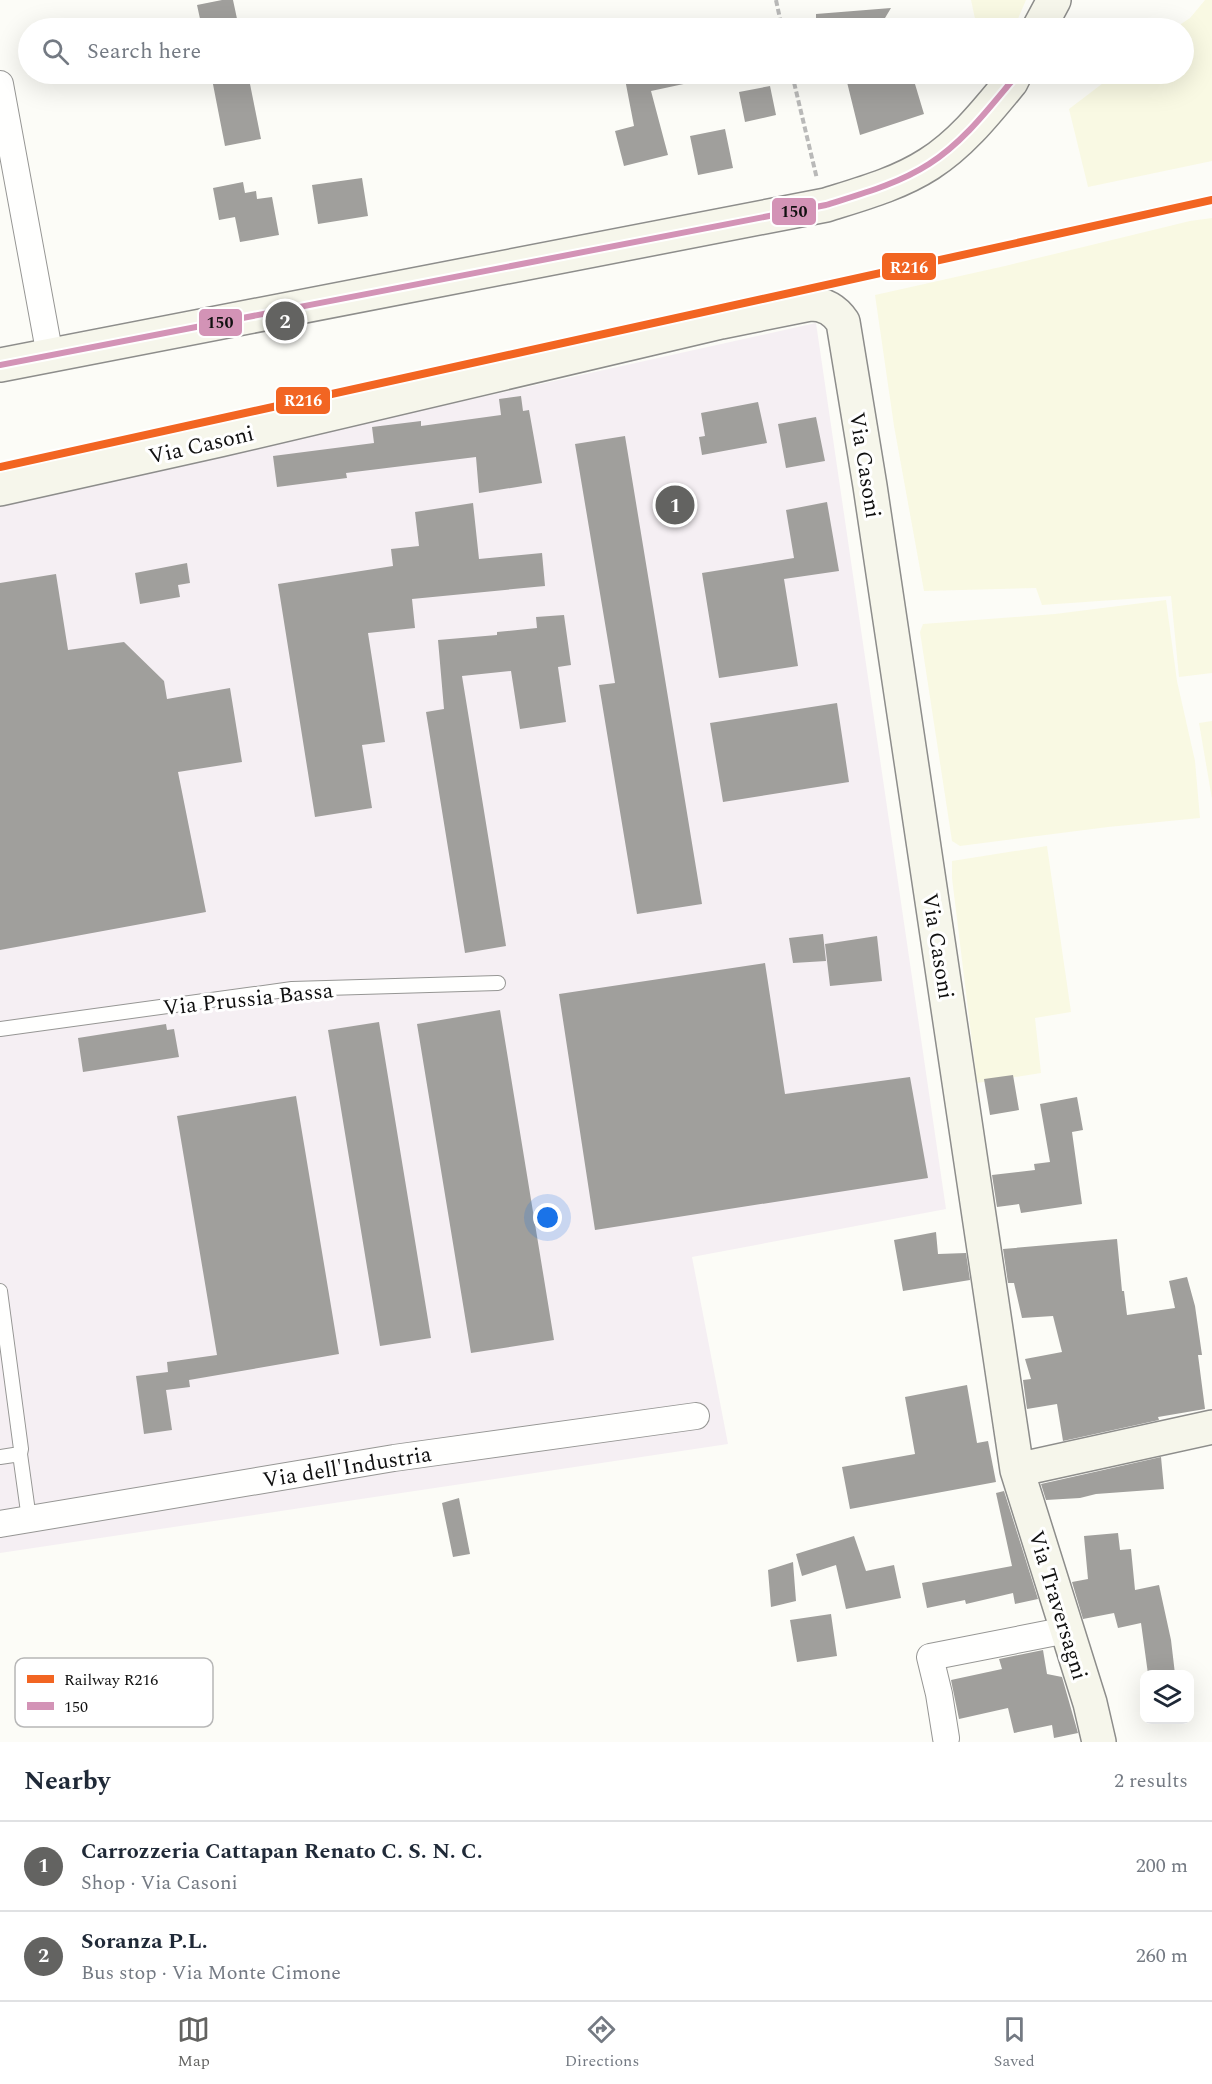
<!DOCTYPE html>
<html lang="en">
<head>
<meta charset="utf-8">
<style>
	:root { --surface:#fff; --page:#f6f6f7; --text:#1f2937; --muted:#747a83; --line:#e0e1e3; --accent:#636361 }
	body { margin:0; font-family:Spectral,serif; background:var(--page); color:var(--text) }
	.controls { position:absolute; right:18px; bottom:18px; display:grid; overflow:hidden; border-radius:12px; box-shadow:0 6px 24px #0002 }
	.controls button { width:54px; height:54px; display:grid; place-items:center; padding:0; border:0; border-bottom:2px solid var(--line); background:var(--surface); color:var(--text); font:30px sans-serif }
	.you { position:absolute; left:548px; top:1218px; width:21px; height:21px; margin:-15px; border:4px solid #fff; border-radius:50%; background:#1a73e8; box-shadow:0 0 0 9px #1a73e833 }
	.badge { display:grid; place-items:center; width:39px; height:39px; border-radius:50%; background:var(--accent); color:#fff; font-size:20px; font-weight:700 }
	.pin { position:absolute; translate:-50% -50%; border:3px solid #fff; box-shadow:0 2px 6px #0006 }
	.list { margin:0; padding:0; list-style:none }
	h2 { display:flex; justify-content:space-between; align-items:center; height:78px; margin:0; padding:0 24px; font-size:26px }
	h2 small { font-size:20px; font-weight:400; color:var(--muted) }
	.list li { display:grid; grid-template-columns:39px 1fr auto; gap:18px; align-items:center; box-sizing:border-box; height:90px; padding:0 24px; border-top:2px solid var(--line) }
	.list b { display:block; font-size:22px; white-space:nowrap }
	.list p { margin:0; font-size:20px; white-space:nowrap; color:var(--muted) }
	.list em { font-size:20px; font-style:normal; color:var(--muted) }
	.icon { flex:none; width:33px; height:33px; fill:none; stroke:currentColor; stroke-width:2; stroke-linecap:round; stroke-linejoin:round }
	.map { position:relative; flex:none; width:1212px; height:1742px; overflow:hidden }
	.search { position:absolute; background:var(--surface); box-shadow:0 6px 24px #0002; left:18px; right:18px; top:18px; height:66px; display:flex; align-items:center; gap:15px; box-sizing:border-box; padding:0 21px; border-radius:33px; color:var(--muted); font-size:22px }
	.sheet { height:258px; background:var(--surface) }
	nav { display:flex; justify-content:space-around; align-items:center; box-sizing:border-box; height:84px; border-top:2px solid var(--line); background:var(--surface); font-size:16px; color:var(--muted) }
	nav a { display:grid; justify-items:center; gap:3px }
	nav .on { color:var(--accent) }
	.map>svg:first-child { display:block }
</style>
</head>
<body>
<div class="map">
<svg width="1212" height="1742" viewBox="0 0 1212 1742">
	<rect width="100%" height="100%" fill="#fcfcf7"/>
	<path fill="#f5eff3" d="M816,323L946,1209L692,1257L728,1444L0,1553V506L162,468Z"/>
	<path fill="#f9f9e3" d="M971,0H1026L1014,28H977Z
		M1205,0H1212V161L1088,187L1069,109L1115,74H1184V28H1175L1190,18Z
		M1212,218V673L1179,677L1171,596L1042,605L1036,588L924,591L894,426L875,295L1005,266L1190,221Z
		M1166,600L1177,681L1195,761L1200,818L1108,827L960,846L952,841L920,632L923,624L1055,614Z
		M1212,721V799L1199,723Z
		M1047,846L1071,1012L1035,1018L1041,1073L977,1083L952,878V861Z"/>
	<path fill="#a09f9c" d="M222,0H233L239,28H202L197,5Z
		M891,8L879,28H816V14Z
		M211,74H248L261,139L225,146Z
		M624,74H692L693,82L651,91L668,155L624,166L615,131L634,126Z
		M845,74H912L924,114L860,135Z
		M770,86L776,115L745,122L739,92Z
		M725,129L733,168L698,175L690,136Z
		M362,178L368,216L318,224L312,185Z
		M243,182L245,193L256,191L257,199L272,197L279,235L240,242L235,217L219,220L213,188Z
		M521,396L523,411L529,410L542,483L479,493L476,457L346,473L347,478L277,487L273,456L374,443L372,427L421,421V426L501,415L499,399Z
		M758,402L767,443L702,455L699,437L705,436L701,413Z
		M816,417L825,461L786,468L778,424Z
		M625,436L702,904L637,914L599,685L615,683L575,444Z
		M827,502L839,571L784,579L798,666L719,678L702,573L794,558L786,510Z
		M473,503L479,559L542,553L545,586L412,599L415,628L368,633L385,742L362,745L372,808L315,817L278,584L393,566L391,549L419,546L415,512Z
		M187,563L190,583L178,585L180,597L140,604L135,573Z
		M56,574L68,650L124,642L164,681L167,699L230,688L242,762L178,772L206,912L0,950V583Z
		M564,615L571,665L558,667L566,722L520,729L511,671L462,676L506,946L465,953L426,712L444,709L438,640L497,635V632L537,628L536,617Z
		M837,703L849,782L723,802L710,723Z
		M823,934L826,961L793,963L789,938Z
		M877,936L882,981L830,986L825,944Z
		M765,963L785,1094L910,1077L928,1178L595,1230L559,994Z
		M500,1010L554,1340L471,1353L417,1024Z
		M379,1022L431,1338L380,1346L328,1030Z
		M166,1024L167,1030L174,1029L179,1057L83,1072L78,1038Z
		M1013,1075L1019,1110L990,1115L984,1079Z
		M296,1096L339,1354L189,1380L190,1387L166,1390L172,1430L144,1434L136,1376L168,1372L167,1362L217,1355L177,1116Z
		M1077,1097L1083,1130L1072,1132L1082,1204L1021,1213L1019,1204L997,1207L992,1175L1035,1170L1034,1164L1050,1162L1040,1104Z
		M936,1232L938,1254L966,1253L970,1280L903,1291L894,1240Z
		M1117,1239L1122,1291H1124L1127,1315L1175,1308L1169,1281L1187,1277L1195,1306L1202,1355H1198L1205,1409L1158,1417L1159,1420L1063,1441L1057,1404L1027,1409L1023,1380L1031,1379L1025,1359L1062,1352L1053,1316L1022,1318L1014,1283H1008L1003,1249Z
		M967,1385L977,1443L988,1441L996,1482L850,1509L842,1467L915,1454L905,1397Z
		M1161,1457L1164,1489L1096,1494L1080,1498L1046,1500L1041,1484Z
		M1004,1491L1038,1599L1015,1604L1013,1593L966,1604L965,1600L927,1608L922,1583L1012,1566L996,1493Z
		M459,1498L470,1554L453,1557L442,1503Z
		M1118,1533L1120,1550L1131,1549L1135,1590L1159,1585L1171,1640L1175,1674H1148L1141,1623L1118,1628L1114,1613L1083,1619L1072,1582L1088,1579L1084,1536Z
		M854,1536L866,1571L894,1565L901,1598L846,1609L836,1565L802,1576L796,1554Z
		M793,1562L796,1601L771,1607L768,1570Z
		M831,1614L837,1656L797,1662L790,1620Z
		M1043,1650L1047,1674L1062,1677L1078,1733L1054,1738L1052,1725L1014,1733L1008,1708L959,1719L951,1680L1002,1669L999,1659Z"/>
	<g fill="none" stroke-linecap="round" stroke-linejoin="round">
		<defs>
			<path id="lane" d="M0,1029L292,989L498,983
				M0,1291L21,1449L20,1454
				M0,1457L20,1454L29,1519"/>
			<path id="street" d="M0,84L50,356
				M0,1524L394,1458L696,1416
				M946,1738L939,1694L930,1657L1067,1630"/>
			<path id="secondary" d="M1039,28L1054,0
				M0,365L826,205C861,194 898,184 929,164C962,143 987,111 1011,82L1015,74
				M0,489L220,440L721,322L810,304C825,304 835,310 843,322L870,486L1017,1470L1090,1703L1099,1742
				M1017,1470L1212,1427"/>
		</defs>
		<use href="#lane" stroke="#969694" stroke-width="16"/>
		<use href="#street" stroke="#969694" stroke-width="28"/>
		<use href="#secondary" stroke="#8d8d8b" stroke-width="36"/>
		<path stroke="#b9b9b8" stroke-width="4" stroke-dasharray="6 3" stroke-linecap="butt" d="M776,0L782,28
			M792,74L817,179"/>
		<use href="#lane" stroke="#fffffe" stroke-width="14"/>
		<use href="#street" stroke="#fffffe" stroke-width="26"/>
		<use href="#secondary" stroke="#f6f6eb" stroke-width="33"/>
		<defs>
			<path id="bus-1" d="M0,365L826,205C861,194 898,184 929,164C962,143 986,112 1011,82L1015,74"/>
		</defs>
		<use href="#bus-1" stroke="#fff" stroke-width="10"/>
		<use href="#bus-1" stroke="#d393b6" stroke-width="6"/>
		<defs>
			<path id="rail-1" d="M0,467L1212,200"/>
		</defs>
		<use href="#rail-1" stroke="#fff" stroke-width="12"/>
		<use href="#rail-1" stroke="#f26522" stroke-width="8"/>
	</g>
	<g text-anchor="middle" stroke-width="6" stroke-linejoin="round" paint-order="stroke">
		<g font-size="22" fill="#101010" stroke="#fff">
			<text transform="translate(201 444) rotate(-13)" y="8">Via Casoni</text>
			<text transform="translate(866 465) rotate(81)" y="8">Via Casoni</text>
			<text transform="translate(939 946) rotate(81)" y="8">Via Casoni</text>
			<text transform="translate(248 998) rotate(-6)" y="8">Via Prussia Bassa</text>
			<text transform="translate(347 1466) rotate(-9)" y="8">Via dell'Industria</text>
			<text transform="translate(1059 1605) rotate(73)" y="8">Via Traversagni</text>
		</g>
	</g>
	<rect x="15" y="1658" width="198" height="69" rx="9" fill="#fff" stroke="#b7b7b7" stroke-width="1.5"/>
	<rect x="27" y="1675" width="27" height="8" fill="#f26522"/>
	<rect x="27" y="1702" width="27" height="8" fill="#d393b6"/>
	<g font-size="16" fill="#101010">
		<text x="64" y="1685">Railway R216</text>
		<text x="64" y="1712">150</text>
	</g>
	<g stroke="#fff" stroke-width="2">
		<rect x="771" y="197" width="46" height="29" rx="6" fill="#d393b6"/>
		<rect x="881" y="252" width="56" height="29" rx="6" fill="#f26522"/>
		<rect x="198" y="308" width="45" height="29" rx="6" fill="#d393b6"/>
		<rect x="275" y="386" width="56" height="29" rx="6" fill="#f26522"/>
	</g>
	<g font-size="16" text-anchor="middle" font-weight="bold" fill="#fff">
		<text x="909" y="273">R216</text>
		<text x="303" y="406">R216</text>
	</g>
	<g font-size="16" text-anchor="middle" font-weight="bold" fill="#111">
		<text x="794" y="217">150</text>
		<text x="220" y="328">150</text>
	</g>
</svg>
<div class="controls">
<button><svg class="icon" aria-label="layers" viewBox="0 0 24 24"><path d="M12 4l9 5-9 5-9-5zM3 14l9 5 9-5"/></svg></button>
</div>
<div class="you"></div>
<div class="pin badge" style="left:675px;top:505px">1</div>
<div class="pin badge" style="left:285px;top:321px">2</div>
<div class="search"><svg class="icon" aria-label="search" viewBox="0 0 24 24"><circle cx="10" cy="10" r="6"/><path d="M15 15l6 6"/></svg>Search here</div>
</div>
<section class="sheet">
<h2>Nearby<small>2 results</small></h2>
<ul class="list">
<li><span class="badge">1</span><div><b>Carrozzeria Cattapan Renato C. S. N. C.</b><p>Shop · Via Casoni</p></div><em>200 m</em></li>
<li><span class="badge">2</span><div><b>Soranza P.L.</b><p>Bus stop · Via Monte Cimone</p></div><em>260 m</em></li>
</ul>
</section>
<nav>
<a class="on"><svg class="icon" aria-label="map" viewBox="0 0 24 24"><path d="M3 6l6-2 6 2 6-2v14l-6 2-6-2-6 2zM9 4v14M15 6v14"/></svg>Map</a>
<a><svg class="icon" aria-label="directions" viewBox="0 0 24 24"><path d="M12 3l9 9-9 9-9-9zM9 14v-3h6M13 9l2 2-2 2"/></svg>Directions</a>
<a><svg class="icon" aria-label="saved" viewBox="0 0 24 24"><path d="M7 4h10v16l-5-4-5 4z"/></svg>Saved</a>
</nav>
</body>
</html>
